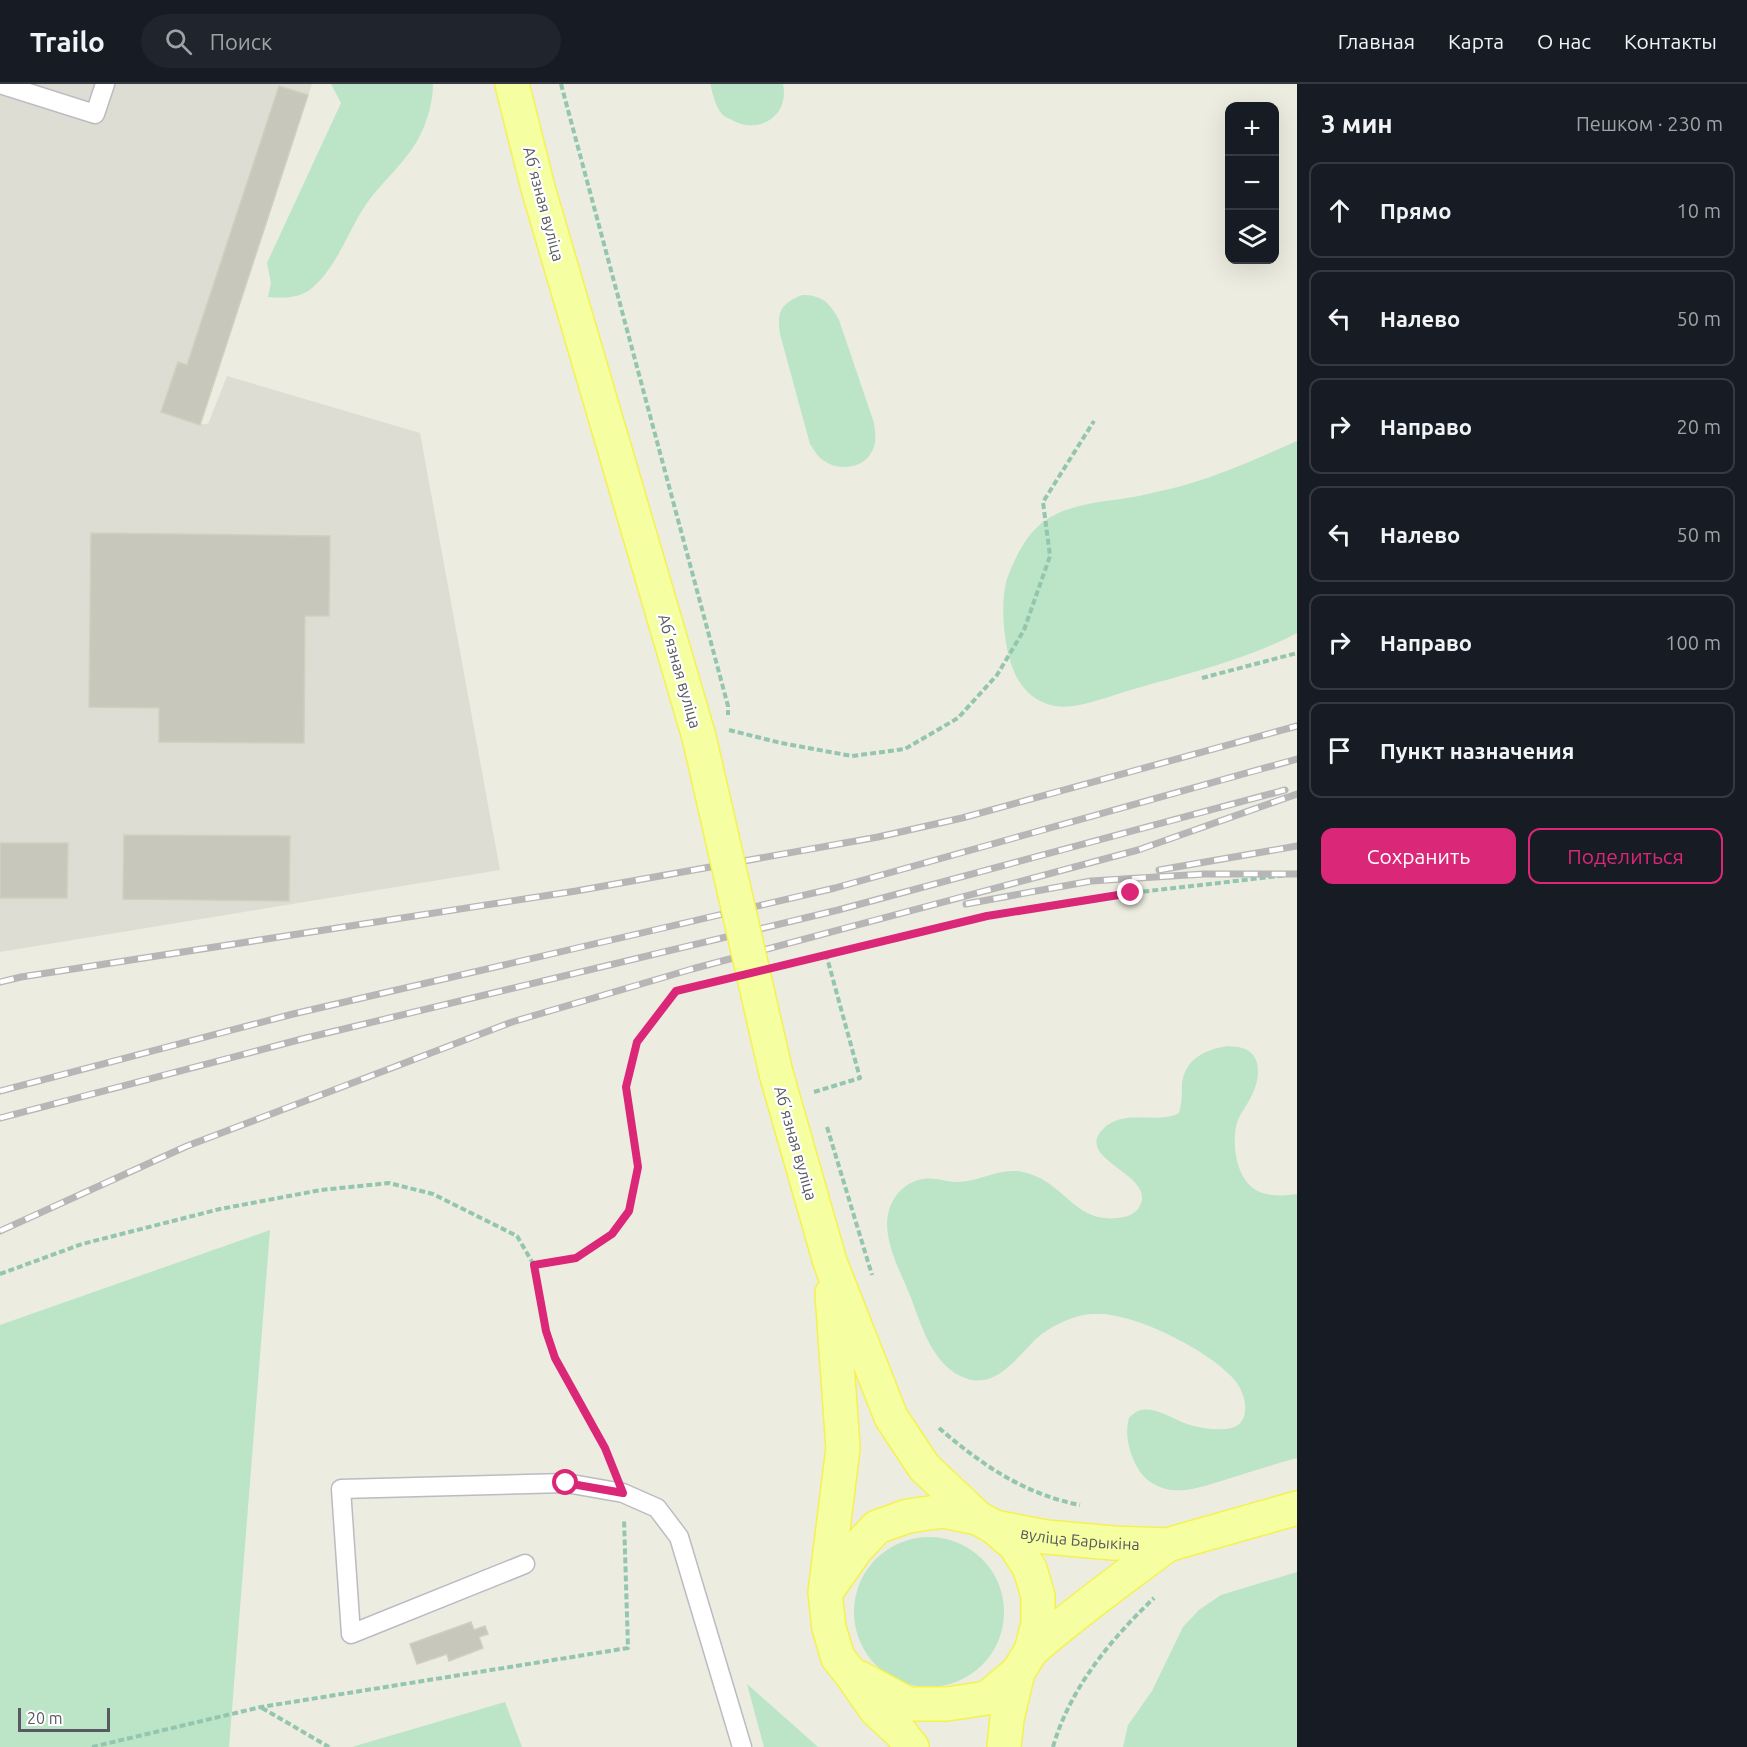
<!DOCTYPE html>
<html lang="ru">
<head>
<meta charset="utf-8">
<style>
	:root { --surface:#171b24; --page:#20242c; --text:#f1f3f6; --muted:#9ea1a6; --line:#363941; --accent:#db2777 }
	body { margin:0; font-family:Ubuntu,sans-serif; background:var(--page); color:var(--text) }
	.controls { position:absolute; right:18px; top:18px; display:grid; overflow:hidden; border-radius:12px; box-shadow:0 6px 24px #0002 }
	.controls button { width:54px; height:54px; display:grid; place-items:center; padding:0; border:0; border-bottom:2px solid var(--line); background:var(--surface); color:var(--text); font:30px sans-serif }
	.scale { position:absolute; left:18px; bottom:15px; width:92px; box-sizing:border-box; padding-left:6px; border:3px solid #595a61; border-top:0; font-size:16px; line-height:21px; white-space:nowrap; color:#595a61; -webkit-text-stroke:4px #fff; paint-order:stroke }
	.stop { position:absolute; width:18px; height:18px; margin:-14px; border:4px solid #db2777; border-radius:50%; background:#fff }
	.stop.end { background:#db2777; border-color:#fff; box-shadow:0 2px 6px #0008 }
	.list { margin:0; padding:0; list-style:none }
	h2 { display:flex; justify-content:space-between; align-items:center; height:78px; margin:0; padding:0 24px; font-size:26px }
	h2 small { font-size:20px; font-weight:400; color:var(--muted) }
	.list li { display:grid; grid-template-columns:39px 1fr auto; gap:18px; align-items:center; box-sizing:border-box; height:96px; margin:0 12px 12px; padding:0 12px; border:2px solid var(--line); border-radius:12px }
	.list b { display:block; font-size:22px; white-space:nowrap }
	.list em { font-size:20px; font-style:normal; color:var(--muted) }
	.actions { display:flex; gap:12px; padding:18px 24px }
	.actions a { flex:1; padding:14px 0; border:2px solid var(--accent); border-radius:12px; text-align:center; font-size:21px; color:var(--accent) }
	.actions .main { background:var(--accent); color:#fff }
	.icon { flex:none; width:33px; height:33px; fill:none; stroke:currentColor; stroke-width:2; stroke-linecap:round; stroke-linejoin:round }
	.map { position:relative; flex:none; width:1297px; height:1663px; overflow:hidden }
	header { display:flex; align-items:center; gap:36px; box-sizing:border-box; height:84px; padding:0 30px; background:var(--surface); border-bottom:2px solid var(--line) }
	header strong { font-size:28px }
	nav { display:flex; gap:33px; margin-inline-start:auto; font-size:21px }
	.search { width:420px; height:54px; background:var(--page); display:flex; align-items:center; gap:15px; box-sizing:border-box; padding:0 21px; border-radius:33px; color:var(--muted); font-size:22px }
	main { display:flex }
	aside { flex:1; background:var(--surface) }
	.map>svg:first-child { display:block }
</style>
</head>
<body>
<header>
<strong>Trailo</strong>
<div class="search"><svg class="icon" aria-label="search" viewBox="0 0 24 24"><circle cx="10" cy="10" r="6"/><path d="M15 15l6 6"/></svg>Поиск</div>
<nav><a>Главная</a><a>Карта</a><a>О нас</a><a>Контакты</a></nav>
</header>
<main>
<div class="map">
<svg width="1297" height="1663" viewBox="0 0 1297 1663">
	<rect width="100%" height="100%" fill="#ecece0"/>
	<path fill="#ddddd4" d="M0,0H312L201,340H208L227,292L420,349L500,786L0,868Z"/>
	<path fill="#bbe5c6" d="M331,0H433C433,15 429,31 423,45C411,74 385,94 367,119C348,146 338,182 312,204C299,215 283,214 268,213L271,199L267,179L341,19Z
		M710,0H783C790,33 757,52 730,35C727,34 724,32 722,30C715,22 713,10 710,0Z
		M802,211C822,211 829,218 839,236L874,339C875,349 877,358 872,367C865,384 840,387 826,378C818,374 815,367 810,360L780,250C777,228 780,220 802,211Z
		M1297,357V549C1246,576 1189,589 1134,605C1112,611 1077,626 1055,622C1041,619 1029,612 1021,600C1004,577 999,522 1007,495C1014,475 1026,451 1043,438C1070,418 1107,418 1139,412C1152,409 1165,406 1178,403C1219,392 1258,374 1297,357Z
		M1228,962C1233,963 1238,962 1242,964C1263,970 1260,995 1252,1011C1247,1022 1238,1031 1236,1043C1232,1063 1237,1095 1256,1106C1267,1113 1285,1112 1297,1110V1374C1276,1380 1255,1386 1234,1393C1213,1399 1188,1410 1166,1405C1151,1401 1141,1392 1135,1379C1128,1364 1125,1349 1129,1334C1129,1333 1137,1327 1138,1327C1154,1321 1172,1335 1187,1340C1199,1344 1212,1346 1226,1345C1232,1344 1237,1343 1241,1338C1251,1325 1242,1302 1231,1292C1204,1265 1148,1237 1111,1231C1094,1228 1076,1231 1061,1239C1053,1242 1044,1248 1037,1254C1018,1272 997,1304 968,1295C932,1284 921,1239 909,1209C896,1177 873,1138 899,1108C906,1101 914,1096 924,1095C935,1093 946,1098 957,1098C983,1098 1001,1080 1030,1090C1065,1101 1076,1139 1118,1134C1126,1133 1133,1131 1138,1125C1162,1091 1072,1077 1103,1045C1123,1024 1157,1041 1179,1029C1182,1019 1182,1011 1182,1001C1184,975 1206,965 1228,962Z
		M270,1146L229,1663H0V1241Z
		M854 1528a75 75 0 1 1 150 0a75 75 0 1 1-150 0Z
		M1297,1488V1663H1123L1128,1641L1152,1607L1183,1543L1199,1526L1221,1511Z
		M747,1600L818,1663H764Z
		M505,1618L522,1663H352Z"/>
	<path fill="#c7c7bc" stroke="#d1d0be" stroke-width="1.5" d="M279,2L308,11L200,341L161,328L178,278L187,281Z
		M91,449L330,452L329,532H305L304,659L159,658V624L89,623Z
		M124,751L290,752L289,817L123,815Z
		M0,759H68L67,814H0Z
		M471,1538L474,1546L485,1542L488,1550L479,1553L483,1564L449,1577L447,1570L417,1580L410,1560Z"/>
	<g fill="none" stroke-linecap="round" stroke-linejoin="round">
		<defs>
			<path id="service" d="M0,0L95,30L105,0
				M525,1480L351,1550L341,1405L566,1399L623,1409L657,1424L679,1453L742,1663"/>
			<g id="primary">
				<path d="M512,0L538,104L699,653"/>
				<path d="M776,989L830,1178L891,1333L924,1383L978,1434L994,1443L1015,1461L1030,1485L1038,1512V1540L1031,1567L1018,1588L1007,1635L1004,1663"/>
				<path d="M832,1209L843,1364L825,1509L829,1544L838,1574L851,1590L876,1626L900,1648L912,1663"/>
				<path id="s1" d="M994,1443L1046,1453L1113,1459L1167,1461L1297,1424"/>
				<path d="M828,1505L857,1464L877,1443L908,1432L943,1427L978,1434"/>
				<path d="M1031,1567C1074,1529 1121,1496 1167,1461"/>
				<path d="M860,1594L908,1620H947L987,1614L1018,1588"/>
			</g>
		</defs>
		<use href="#service" stroke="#bbbbc2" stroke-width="21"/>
		<use href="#primary" stroke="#f5f250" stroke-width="36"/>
		<path stroke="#94c6af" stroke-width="4" stroke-dasharray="6 3" stroke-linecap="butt" d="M561,0L728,622V631
			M1202,594L1297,569
			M729,646L781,659L852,672L905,665L958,634L997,591L1024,546L1050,472L1043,418L1094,337
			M782,881L987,832L1131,809L1297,790
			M814,1008L860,994L826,870
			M827,1043L872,1191
			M534,1181L575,1174L612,1150L629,1127L638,1083L626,1003L637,958L676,907L722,896
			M0,1190L82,1160L220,1125L321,1106L389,1099L433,1110L517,1152L534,1181L546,1247L555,1274L605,1364L612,1381
			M939,1344C982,1381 1024,1410 1080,1421
			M262,1624L329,1663
			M92,1663L261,1623L628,1564L624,1435
			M1053,1663C1070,1604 1111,1555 1154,1514"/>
		<use href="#service" stroke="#fff" stroke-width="18"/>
		<use href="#primary" stroke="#f5ffa2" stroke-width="33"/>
		<defs>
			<path id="rail" d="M1159,786L1297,762
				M966,820L1091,797L1204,790H1297
				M0,898L21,893L576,807L878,753L962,734L1297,642
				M0,1007L293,930L835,804L1297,675
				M0,1034L302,955L838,826L1285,706
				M0,1147L187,1062L512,938L692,885L1138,766L1297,710"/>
		</defs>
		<use href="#rail" stroke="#b6b6b7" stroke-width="7"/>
		<use href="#rail" stroke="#fff" stroke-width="4.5" stroke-dasharray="14" stroke-linecap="butt"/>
		<defs>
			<path id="primary-bridge" d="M699,653L776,989"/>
		</defs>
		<use href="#primary-bridge" stroke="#f5f250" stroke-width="36" stroke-linecap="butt"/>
		<use href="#primary-bridge" stroke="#f5ffa2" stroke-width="33"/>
	</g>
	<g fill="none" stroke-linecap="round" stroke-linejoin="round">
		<path stroke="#db2777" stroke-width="8" d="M566,1399L623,1409L605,1364L555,1274L546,1247L534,1181L576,1174L612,1150L629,1127L638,1083L626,1003L637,958L676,907L987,832L1131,809"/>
	</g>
	<g text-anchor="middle" stroke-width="4.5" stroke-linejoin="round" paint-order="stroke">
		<g font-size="16" fill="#595a61" stroke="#fff">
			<text transform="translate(544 120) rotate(75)" y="6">Абʼязная вуліца</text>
			<text transform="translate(680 587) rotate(74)" y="6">Абʼязная вуліца</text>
			<text transform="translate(796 1059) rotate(74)" y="6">Абʼязная вуліца</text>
			<text dy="6" stroke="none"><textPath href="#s1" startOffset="87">вуліца Барыкіна</textPath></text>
		</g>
	</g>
</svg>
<div class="controls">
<button>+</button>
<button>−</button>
<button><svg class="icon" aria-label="layers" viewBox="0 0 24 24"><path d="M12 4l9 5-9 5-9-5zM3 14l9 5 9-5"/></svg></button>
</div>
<div class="scale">20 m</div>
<div class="stop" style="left:566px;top:1399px"></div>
<div class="stop end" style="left:1131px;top:809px"></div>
</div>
<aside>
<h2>3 мин<small>Пешком · 230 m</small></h2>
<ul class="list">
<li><svg class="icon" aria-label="ahead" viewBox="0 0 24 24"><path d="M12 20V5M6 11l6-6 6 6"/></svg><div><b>Прямо</b></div><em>10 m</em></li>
<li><svg class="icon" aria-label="left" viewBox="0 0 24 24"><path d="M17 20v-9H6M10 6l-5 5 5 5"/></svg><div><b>Налево</b></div><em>50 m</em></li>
<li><svg class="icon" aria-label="right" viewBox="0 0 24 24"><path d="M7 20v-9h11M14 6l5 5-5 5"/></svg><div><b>Направо</b></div><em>20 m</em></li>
<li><svg class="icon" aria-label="left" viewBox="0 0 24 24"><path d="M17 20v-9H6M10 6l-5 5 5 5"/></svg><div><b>Налево</b></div><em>50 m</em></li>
<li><svg class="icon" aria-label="right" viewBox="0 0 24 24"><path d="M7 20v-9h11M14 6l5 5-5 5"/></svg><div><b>Направо</b></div><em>100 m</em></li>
<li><svg class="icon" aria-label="arrive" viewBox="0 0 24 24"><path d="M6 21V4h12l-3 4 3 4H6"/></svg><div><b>Пункт назначения</b></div></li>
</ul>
<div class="actions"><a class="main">Сохранить</a><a>Поделиться</a></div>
</aside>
</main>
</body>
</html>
